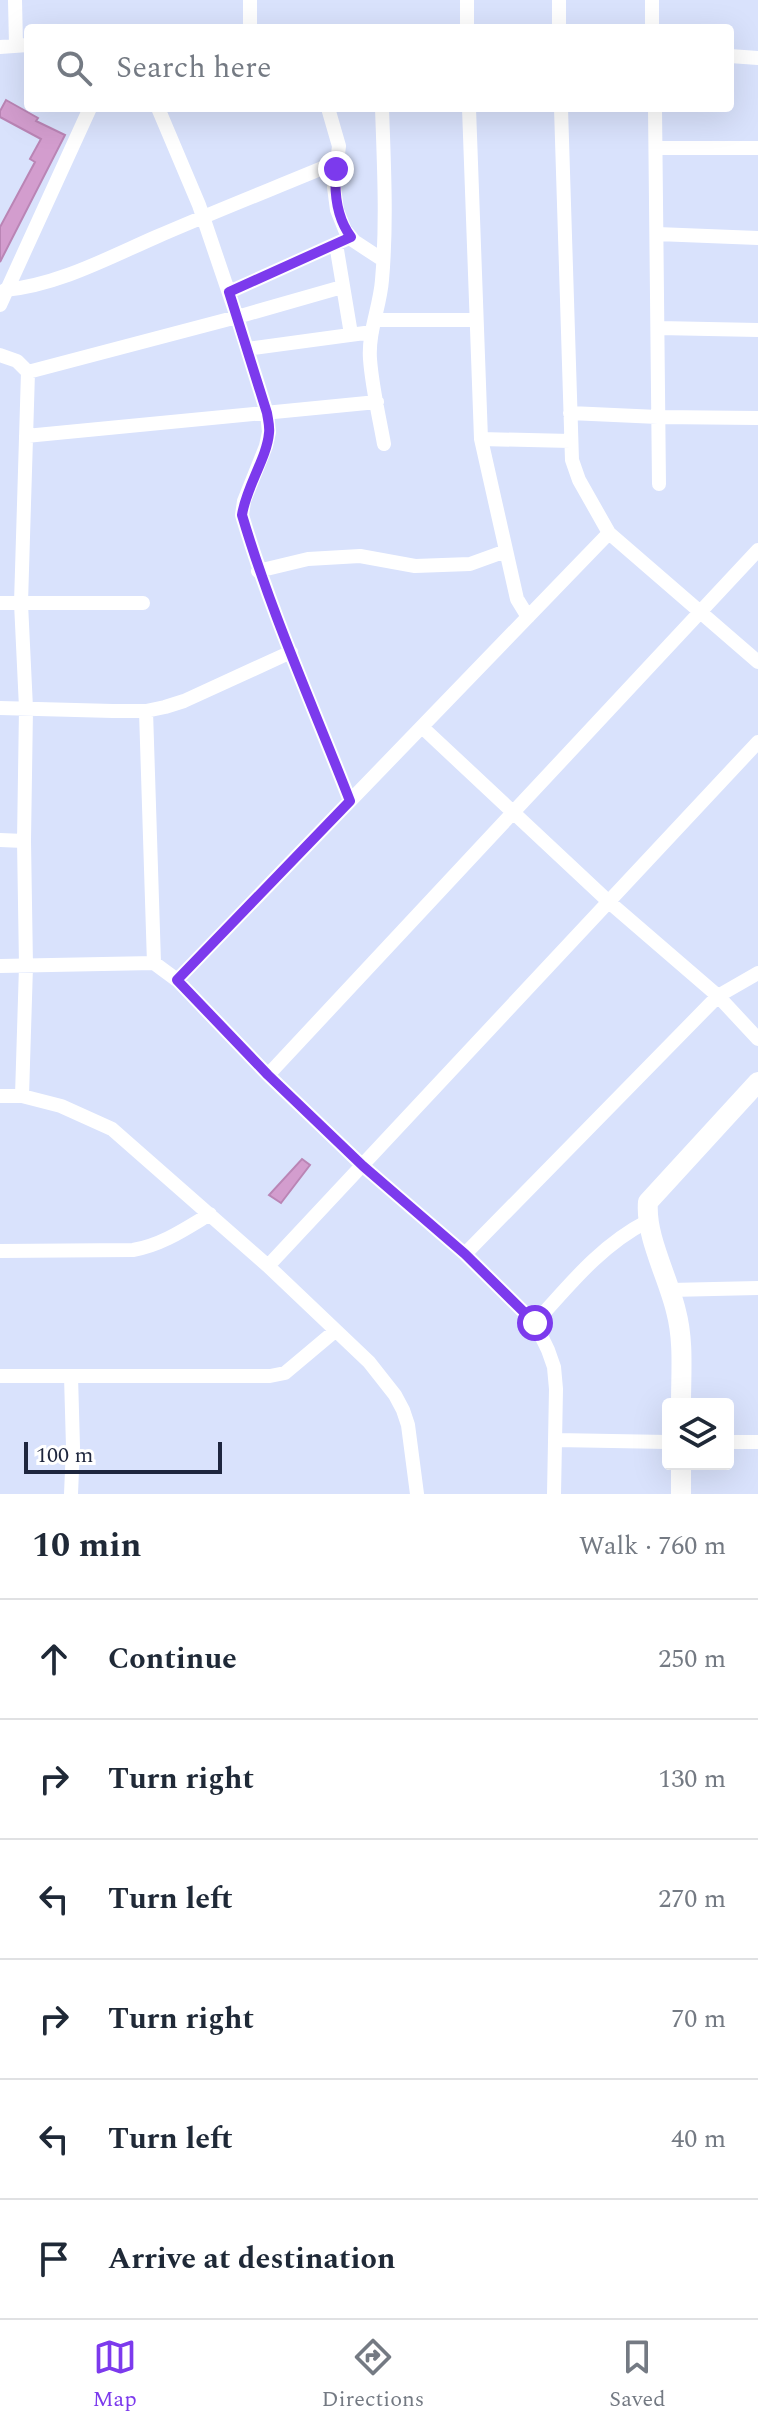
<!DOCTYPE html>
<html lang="en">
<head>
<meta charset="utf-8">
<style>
	:root { --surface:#fff; --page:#f6f6f7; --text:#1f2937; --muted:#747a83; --line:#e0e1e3; --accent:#7c3aed }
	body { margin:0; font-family:Spectral,serif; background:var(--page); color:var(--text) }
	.controls { position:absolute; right:24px; bottom:24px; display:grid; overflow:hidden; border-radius:8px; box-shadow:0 8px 32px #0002 }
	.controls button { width:72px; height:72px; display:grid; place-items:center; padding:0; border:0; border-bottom:2px solid var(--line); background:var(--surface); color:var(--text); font:40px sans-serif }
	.scale { position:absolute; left:24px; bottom:20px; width:198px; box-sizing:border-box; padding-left:8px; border:4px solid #1e263e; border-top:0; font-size:22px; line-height:28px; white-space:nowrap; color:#1e263e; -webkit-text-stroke:6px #fff; paint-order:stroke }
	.stop { position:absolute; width:24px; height:24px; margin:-18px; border:6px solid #7c3aed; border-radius:50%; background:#fff }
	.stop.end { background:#7c3aed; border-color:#fff; box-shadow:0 2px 8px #0008 }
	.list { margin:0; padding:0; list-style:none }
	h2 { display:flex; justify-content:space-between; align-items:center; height:104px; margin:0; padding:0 32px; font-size:34px }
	h2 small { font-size:26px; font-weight:400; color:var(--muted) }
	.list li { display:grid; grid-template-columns:52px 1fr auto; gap:24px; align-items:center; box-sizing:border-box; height:120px; padding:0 32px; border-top:2px solid var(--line) }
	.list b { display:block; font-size:30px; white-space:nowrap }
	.list em { font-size:26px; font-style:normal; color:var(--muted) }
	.icon { flex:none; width:44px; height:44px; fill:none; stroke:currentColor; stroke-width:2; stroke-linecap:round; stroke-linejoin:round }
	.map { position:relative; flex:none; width:758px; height:1494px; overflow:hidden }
	.search { position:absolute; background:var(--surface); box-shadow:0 8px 32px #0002; left:24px; right:24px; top:24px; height:88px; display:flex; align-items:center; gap:20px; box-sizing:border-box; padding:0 28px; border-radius:8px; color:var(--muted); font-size:30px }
	.sheet { height:824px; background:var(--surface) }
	nav { display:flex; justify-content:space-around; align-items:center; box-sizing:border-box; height:112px; border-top:2px solid var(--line); background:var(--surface); font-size:22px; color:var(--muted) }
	nav a { display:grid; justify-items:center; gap:4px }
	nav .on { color:var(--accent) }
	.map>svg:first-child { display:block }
</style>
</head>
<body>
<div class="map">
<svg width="758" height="1494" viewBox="0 0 758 1494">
	<rect width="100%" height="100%" fill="#d9e2fc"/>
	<path fill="#d39dce" stroke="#ba85b5" stroke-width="2" d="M6,100L38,118L36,121L65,135L0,262V227L35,162L30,159L41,139L0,117V111Z
		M302,1159L310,1165L281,1203L269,1195Z"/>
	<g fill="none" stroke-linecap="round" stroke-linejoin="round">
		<path stroke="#fff" stroke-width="14" d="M15,0L16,45
			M467,0V28
			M559,0V28
			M652,0V28
			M250,28V0
			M0,47L28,45
			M730,56L758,58
			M158,108L199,205L237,317L267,413L269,432L266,446L244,501L242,515C271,613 313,706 350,801
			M328,108L339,146L334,187L337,210L345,230L354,241L383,260
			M382,108C384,166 387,223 382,280C380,307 368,332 370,359C372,387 379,416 384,444
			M469,108L481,439L517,599L528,617
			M561,108L572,460L579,480L609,533L758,662
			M655,108L659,484
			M656,148H758
			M657,234L758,238
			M336,244L351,334
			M5,290C58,285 108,258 156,237C216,211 277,187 337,162
			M229,292L351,237
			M0,305L90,108
			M375,320H476
			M659,328L758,330
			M247,349L372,332
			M0,355L17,361L28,372L21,603L26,708L24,841L26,966L22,1096
			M28,372L237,317L342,287
			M570,413L658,417L758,418
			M26,436L377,402
			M481,439L571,441
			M258,571L308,559L360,556L415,566L470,564L506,551
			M0,603H143
			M0,708L113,711H146L165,707L184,701L291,652
			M146,711L154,963
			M422,727L609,902L718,996L758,1039
			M0,840L24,841
			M0,966L154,963L177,980L268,1075L363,1166L465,1254L535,1323L548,1350L554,1367L556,1389L554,1494
			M177,980L609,533
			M268,1075L758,550
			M0,1096H22L61,1106L112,1129L268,1266L369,1362L395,1395L403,1410L408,1425L417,1494
			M0,1251L133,1250C162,1245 185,1229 210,1214
			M465,1254L718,996L758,973
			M268,1266L758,742
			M670,1290L758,1288
			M535,1323C570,1284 601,1245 648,1221
			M0,1376H270L285,1373L335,1331
			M556,1440L668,1442
			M728,1442H758
			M71,1494L73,1447L71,1376"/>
		<path stroke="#fff" stroke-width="20" d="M681,1404C681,1372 684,1341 676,1311C668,1277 645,1236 648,1202L758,1082
			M681,1464V1494"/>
	</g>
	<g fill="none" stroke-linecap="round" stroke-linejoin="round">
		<path stroke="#7c3aed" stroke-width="10" d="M336,169C334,193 336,217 351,237L229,292L267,413C268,420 270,427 269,433C267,458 246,487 242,515C271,613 313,706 350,801L177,980L268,1075L363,1166L465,1254L535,1323"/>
	</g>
</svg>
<div class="controls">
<button><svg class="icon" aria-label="layers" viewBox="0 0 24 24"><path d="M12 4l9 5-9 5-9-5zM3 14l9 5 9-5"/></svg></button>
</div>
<div class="scale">100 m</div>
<div class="stop" style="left:535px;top:1323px"></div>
<div class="stop end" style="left:336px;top:169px"></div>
<div class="search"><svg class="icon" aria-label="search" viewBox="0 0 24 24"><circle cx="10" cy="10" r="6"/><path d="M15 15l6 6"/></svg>Search here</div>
</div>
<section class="sheet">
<h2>10 min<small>Walk · 760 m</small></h2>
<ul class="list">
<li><svg class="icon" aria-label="ahead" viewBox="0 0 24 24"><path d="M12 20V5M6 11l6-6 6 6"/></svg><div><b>Continue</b></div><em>250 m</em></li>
<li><svg class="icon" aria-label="right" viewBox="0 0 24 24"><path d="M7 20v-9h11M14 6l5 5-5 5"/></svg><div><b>Turn right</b></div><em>130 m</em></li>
<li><svg class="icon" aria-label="left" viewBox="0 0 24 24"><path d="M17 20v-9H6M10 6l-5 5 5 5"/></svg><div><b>Turn left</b></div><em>270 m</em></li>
<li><svg class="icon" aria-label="right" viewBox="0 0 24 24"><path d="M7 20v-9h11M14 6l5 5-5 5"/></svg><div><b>Turn right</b></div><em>70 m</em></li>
<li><svg class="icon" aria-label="left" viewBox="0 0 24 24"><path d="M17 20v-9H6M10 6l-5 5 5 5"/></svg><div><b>Turn left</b></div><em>40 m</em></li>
<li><svg class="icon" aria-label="arrive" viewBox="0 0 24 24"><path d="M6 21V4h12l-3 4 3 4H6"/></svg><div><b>Arrive at destination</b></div></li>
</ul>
</section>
<nav>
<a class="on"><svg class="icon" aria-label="map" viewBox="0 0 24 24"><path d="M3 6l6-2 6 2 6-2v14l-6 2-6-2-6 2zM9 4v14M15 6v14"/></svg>Map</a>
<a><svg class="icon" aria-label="directions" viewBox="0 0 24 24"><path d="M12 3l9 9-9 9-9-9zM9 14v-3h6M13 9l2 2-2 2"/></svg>Directions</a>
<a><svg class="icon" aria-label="saved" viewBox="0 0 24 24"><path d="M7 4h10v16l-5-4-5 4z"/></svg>Saved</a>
</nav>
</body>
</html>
